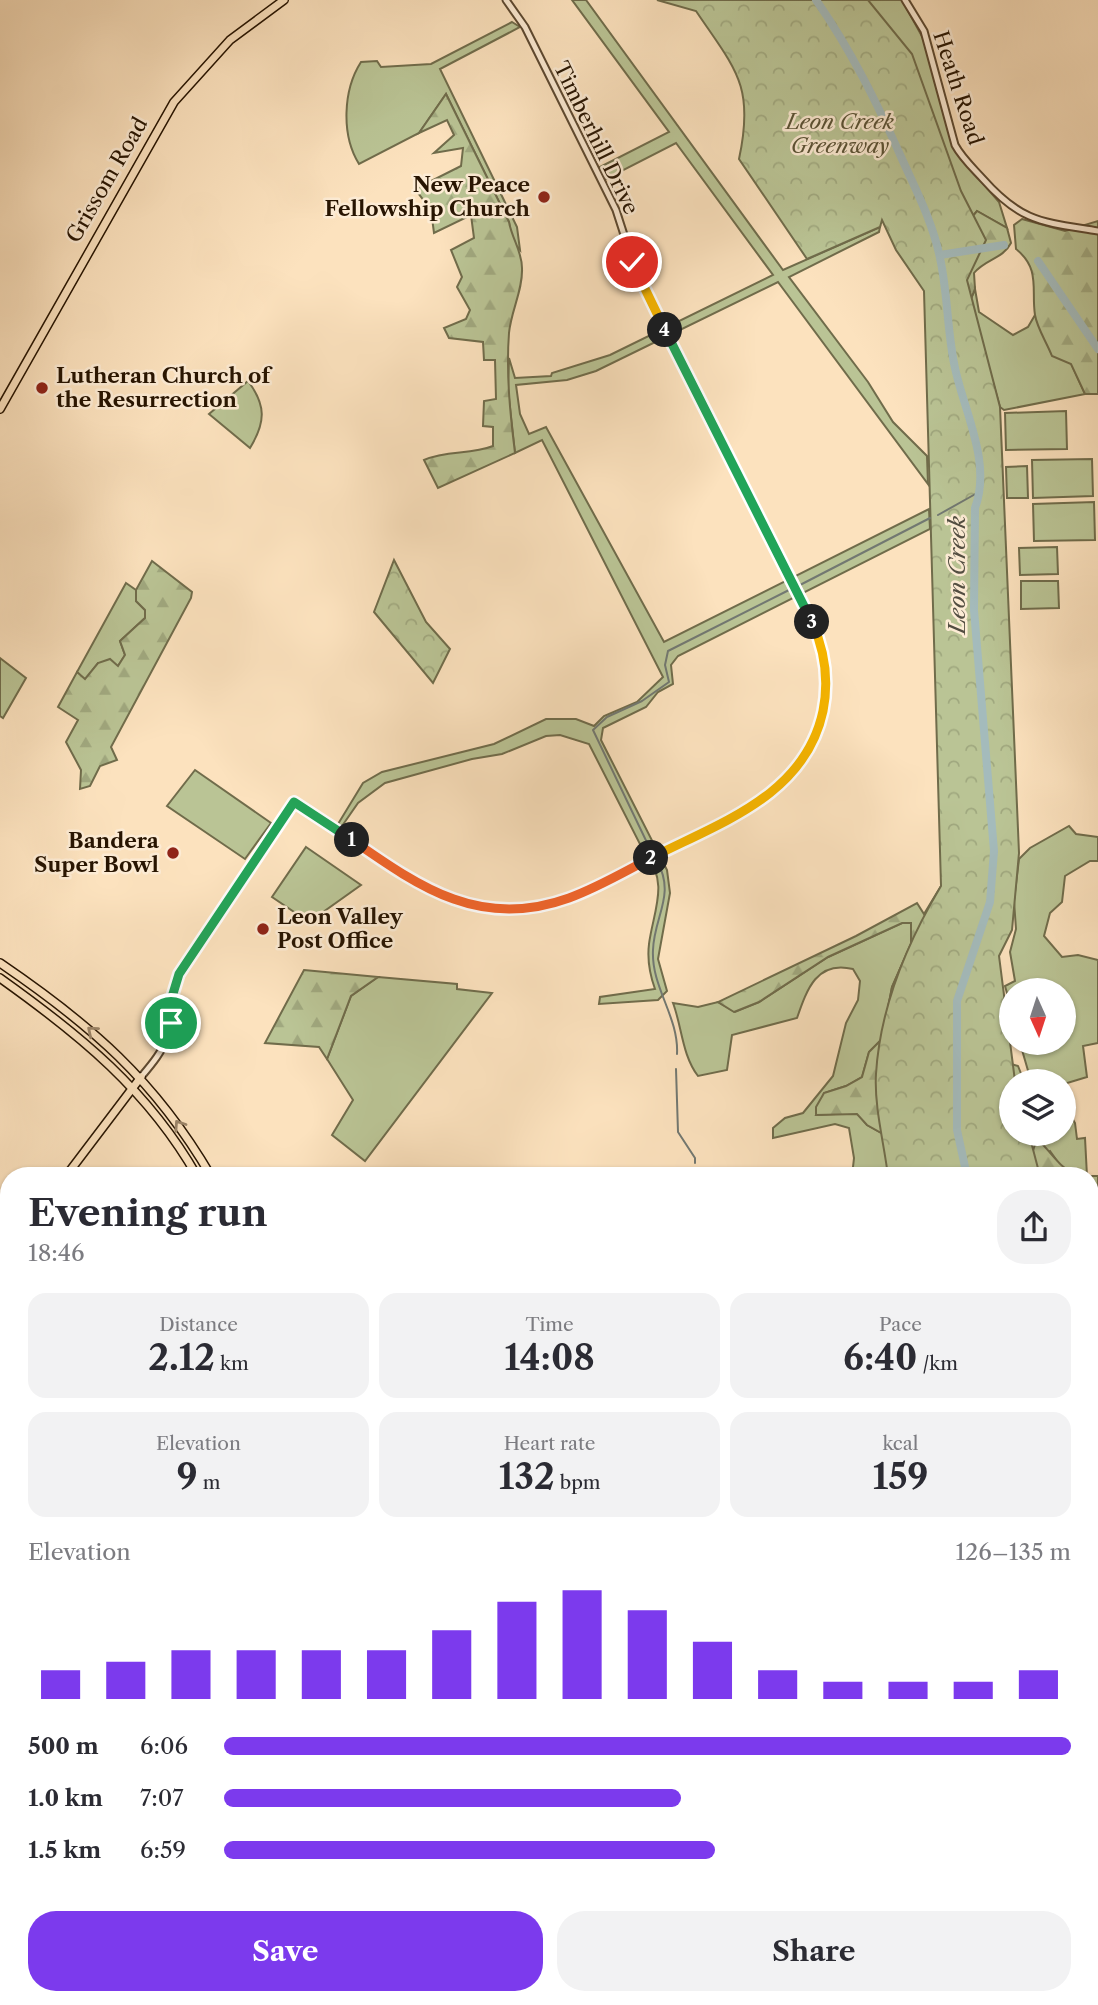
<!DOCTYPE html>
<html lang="en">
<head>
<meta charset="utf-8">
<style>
  body { margin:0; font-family:"Libre Caslon Text",serif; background:#f2f2f3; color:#2b2b33; height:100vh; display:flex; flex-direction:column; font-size:26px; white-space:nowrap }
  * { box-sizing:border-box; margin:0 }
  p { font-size:23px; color:#7c7c81 }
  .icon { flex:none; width:38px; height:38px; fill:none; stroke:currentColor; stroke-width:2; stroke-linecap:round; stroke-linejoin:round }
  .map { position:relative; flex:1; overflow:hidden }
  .sheet { position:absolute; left:0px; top:1167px; width:1099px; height:838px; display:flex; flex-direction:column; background:#fff; border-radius:28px 28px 0 0; box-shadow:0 2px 5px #0004 }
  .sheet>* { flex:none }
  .needle { width:46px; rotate:177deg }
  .fabs { position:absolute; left:999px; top:978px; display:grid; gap:14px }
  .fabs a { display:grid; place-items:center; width:77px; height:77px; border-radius:50%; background:#fff; box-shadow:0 2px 5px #0004; font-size:35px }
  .pin { position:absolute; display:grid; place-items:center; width:60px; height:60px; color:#fff; margin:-30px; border:4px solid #fff; border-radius:50%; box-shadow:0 2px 7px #0007 }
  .km { position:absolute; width:35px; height:35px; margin:-18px; border-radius:50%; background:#222; color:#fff; font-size:19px; line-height:35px; text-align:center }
  .round { display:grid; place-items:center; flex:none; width:74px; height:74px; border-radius:28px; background:#f2f2f3 }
  .summary { display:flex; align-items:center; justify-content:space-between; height:119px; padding:0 28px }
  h1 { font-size:38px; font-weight:700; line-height:52px }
  .stats { display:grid; grid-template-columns:repeat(3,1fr); gap:10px; height:119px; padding:7px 28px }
  .stats div { display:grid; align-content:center; border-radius:18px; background:#f2f2f3; text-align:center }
  .stats b { font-size:35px; font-weight:700 }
  .stats small { font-size:19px; font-weight:400 }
  .stats p { font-size:19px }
  .chart { height:196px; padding:14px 28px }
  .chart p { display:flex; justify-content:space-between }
  .chart svg { width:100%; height:126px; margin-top:7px; stroke:#7c3aed; stroke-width:6 }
  .cta { display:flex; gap:14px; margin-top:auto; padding:14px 28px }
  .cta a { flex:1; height:80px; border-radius:28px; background:#7c3aed; color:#fff; font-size:28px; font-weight:700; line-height:80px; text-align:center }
  .cta a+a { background:#f2f2f3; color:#2b2b33 }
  ul { padding:0 28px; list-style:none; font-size:23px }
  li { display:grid; grid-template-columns:112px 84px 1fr; align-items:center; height:52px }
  li i { height:18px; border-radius:9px; background:#7c3aed }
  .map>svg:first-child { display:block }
</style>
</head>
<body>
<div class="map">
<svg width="1098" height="2005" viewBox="0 0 1098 2005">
  <defs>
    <pattern id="forest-firs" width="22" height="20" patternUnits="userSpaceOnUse" patternTransform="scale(1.75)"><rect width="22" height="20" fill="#bac495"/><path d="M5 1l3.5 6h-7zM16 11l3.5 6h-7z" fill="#a0a87f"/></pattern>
    <pattern id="park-crowns" width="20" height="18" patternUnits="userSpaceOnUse" patternTransform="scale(1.75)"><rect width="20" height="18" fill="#bac495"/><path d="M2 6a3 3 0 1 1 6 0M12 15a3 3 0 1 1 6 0" fill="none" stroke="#a0a87f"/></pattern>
  </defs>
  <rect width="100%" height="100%" fill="#fce2be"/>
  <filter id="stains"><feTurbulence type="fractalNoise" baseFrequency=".00286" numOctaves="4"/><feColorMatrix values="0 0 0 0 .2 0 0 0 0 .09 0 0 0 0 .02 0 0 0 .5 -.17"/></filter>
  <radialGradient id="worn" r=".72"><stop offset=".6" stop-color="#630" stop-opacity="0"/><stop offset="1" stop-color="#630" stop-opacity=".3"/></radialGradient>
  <g fill="#bac495" stroke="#706c4b" stroke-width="2">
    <path d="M 572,0 L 586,0 L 783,270 L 880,227 L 879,232 L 789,277 L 868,382 L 893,422 L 927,456 L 928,484 L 778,282 L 596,371 L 567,380 L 516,385 L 520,414 L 529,434 L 546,427 L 664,642 L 929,509 L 930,529 L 678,656 L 671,665 L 673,684 L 658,692 L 646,707 L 603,728 L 601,740 L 667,870 L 670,893 L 658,959 L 667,991 L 658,1000 L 599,1004 L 600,997 L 655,989 C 650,975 647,960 649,944 C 653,912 670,882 645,854 L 589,744 L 560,735 L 546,736 L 502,754 L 472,759 L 385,783 L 358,803 L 342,826 L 338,824 L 363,783 L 382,772 L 494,744 L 546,719 L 576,719 L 594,726 L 604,716 L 637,702 L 663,677 L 542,440 L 515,453 L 508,389 L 509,358 L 515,378 L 551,376 L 552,373 L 610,355 L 773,275 L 676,143 L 606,179 L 600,167 L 669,132 Z"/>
    <path d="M 865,0 L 902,0 L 924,40 L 956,152 L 999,202 L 1007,228 L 977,211 L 972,217 L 863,5 Z"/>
    <path d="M 512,22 L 520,27 L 440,69 L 517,227 L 520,250 L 512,241 L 509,222 L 446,94 L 419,133 L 359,164 C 341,135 343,90 361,62 L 377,61 L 381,67 L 431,64 Z"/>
    <path d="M 975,289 L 979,312 L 1013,335 L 1028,327 L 1035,315 L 1052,355 L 1071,363 L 1085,394 L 1004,410 L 1000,407 L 970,301 Z"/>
    <path d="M 248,381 C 266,405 266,422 250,448 L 209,414 Z"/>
    <path d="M 1066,411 L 1067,449 L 1006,450 L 1005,413 Z"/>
    <path d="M 1092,459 L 1093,496 L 1033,498 L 1032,460 Z"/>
    <path d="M 1027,466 L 1028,498 L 1007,498 L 1006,467 Z"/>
    <path d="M 1094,502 L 1095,540 L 1034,541 L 1033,504 Z"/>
    <path d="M 1057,547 L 1058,574 L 1020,575 L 1019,548 Z"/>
    <path d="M 1058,581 L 1059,608 L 1021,609 L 1021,581 Z"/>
    <path d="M 126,583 L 136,590 L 136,601 L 145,610 L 145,618 L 120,641 L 125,655 L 118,666 L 98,663 L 85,680 L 77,672 Z"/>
    <path d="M 0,658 L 26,678 L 3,718 L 0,716 Z"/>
    <path d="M 195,770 L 271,823 L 245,859 L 167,806 Z"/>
    <path d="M 1069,826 L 1076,834 L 1098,837 L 1098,861 L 1090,861 L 1065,876 L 1062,902 L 1050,913 L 1044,936 L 1062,957 L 1078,955 L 1098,960 L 1098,1043 L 1083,1046 L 1087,1077 L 1064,1084 L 1027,1081 L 1029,1074 L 1020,1043 L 1064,1043 L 1064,990 L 1012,990 L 1011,1007 L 1005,986 L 1015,981 L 1010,952 L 1016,929 L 1014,901 L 1019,859 L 1030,848 Z"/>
    <path d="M 306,847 L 361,885 L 309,922 L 272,897 Z"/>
    <path d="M 902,923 L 912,923 L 911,944 L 892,987 L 882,1039 L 869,1052 L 862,1077 L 846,1086 L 824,1093 L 816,1115 L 857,1113 L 867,1125 L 892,1139 L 913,1176 L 852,1176 L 854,1158 L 849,1128 L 835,1124 L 773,1138 L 773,1128 L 785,1118 L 803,1113 L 833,1076 L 846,1023 L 858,1000 L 860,981 L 853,969 C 817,960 807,989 797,1018 L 732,1035 L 727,1070 L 698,1076 C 682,1055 682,1027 673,1003 L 698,1007 L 718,1002 L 735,1012 L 759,1002 L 828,957 Z"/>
    <path d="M 378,977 L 457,984 L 457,989 L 492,993 L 365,1161 L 332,1135 L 353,1100 L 327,1059 L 351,996 Z"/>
    <path d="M 991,1058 L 1018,1066 L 1024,1081 L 1012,1082 L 1012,1134 L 1064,1134 L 1064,1104 L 1075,1123 L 1077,1139 L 1085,1138 L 1087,1176 L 1065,1172 L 1050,1151 L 1029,1162 L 981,1176 Z"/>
    <path d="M 0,1307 L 9,1314 L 9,1435 L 0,1434 Z"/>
    <path d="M 1090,1452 L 1098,1470 L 1098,1584 L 1090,1583 Z"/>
    <path d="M 0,1529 L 9,1535 L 8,1601 L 0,1595 Z"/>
  </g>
  <g fill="url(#forest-firs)" stroke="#706c4b" stroke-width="2">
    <path d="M 446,94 L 509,222 C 512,239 522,251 522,268 C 523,290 511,311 509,333 C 506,373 510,413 515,453 L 438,488 L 424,460 C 447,450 470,455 493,446 L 493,427 L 483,426 L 484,401 L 496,399 L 495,360 L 484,360 L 483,342 L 449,338 L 444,328 L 466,319 L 470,310 L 457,287 L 462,277 L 451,250 L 474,238 L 471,215 L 434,233 L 431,210 L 415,189 L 461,166 L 463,148 L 434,153 L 454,135 L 447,120 L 419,133 Z"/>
    <path d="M 977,211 L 1007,228 L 1011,243 C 1003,259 985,259 974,273 L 975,289 L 970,301 L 961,300 L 972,217 Z"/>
    <path d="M 1022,219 L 1065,231 L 1098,221 L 1098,394 L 1085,394 L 1071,364 L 1052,356 C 1047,343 1037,328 1035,315 C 1031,290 1041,269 1016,249 L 1014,225 Z"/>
    <path d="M 152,561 L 192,592 L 191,598 L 111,747 L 117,760 L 100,766 L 90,786 L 80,789 L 81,770 L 66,742 L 78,720 L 58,707 L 77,672 L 85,679 L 98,663 L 110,659 L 118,666 L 125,655 L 120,641 L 145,618 L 145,610 L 136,601 L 136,590 Z"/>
    <path d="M 962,813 L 892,1139 L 867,1125 L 857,1114 L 816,1115 L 816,1107 L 824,1093 L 846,1086 L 862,1077 L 869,1052 L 882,1039 L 892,987 L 911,944 L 911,923 L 902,923 L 828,957 L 759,1002 L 734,1012 L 718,1002 L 856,936 L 917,903 L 924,914 L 941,886 Z"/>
    <path d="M 304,970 L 378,977 L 351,996 L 327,1059 L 319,1047 L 265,1043 Z"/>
    <path d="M 1037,1139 C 1052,1152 1060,1170 1079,1176 L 1032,1176 L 1029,1162 Z"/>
    <path d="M 1090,1176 L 1098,1176 L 1098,1296 L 1090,1294 Z"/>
    <path d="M 0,1434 L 9,1435 L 9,1535 L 0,1529 Z"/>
  </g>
  <g fill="url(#park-crowns)" stroke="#706c4b" stroke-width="2">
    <path d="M 657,0 L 868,0 L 912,54 L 961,191 L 986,240 L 967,280 L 1000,407 L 1019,853 L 1012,930 L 999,956 L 1015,1081 L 1012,1082 L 1012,1134 L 1029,1134 L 1040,1176 L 888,1176 C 884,1143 874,1106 876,1074 C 880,1007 907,943 941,886 L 924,291 L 896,250 L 882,220 L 880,227 L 807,259 L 739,159 C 755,85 735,69 696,11 Z"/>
    <path d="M 394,560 L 426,622 L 450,649 L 433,683 L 374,612 Z"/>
    <path d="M 710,1997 L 828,1997 L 818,2005 L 704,2005 Z"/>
  </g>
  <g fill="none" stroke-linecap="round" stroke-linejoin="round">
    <g stroke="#727871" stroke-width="2">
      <path d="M 938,515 L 979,492"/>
      <path d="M 800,585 L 930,518"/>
      <path d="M 652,853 L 593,730 L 607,717 L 642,701 L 669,682 L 665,665 L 668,651 L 791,589"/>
      <path d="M 657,861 C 676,895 654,916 653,950 C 651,987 679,1017 677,1054"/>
      <path d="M 676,1069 L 678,1132 L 695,1158 L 695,1163"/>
    </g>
    <g stroke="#a4bbbc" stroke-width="8">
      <path d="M 816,0 C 851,50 877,103 902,159 C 916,190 933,223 940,258 C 948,294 947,332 955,368 C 964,411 992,463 975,508 L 974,610 L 994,851 L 990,902 L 957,1001 L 957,1130 L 967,1176"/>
      <path d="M 940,255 L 1004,245"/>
      <path d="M 1038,261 L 1098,349"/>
      <path d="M 1090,1573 L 1098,1574"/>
      <path d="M 737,2005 L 740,1997"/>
    </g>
    <defs>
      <g id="minor">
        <path d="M 905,0 L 924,31 L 955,145 C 962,158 973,168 983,179 C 1022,223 1043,222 1098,231"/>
        <path d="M 141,1077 C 152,1064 163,1051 168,1035 C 174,1015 172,994 179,974 L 294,802 C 358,837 411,899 487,908 C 508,911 530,909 551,904 C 591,895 629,869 666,850 C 699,834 735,819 765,798 C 779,788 792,776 802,761 C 828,723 831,677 818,634 L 636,272 L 616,210 L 525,27 L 506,0"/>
      </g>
      <g id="major">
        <path d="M 0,409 L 174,102 L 230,40 L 284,0"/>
        <path d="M 0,963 C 91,1025 155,1080 211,1176"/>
        <path d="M 0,978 C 80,1035 148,1090 197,1176"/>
        <path d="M 66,1176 L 141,1077"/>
        <path d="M 0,1261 L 9,1250"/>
        <path d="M 1090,1875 L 1098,1870"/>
        <path d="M 701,1997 L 707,2005"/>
        <path d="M 719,1997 L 725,2005"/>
        <path d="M 138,2005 L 144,1997"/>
        <path d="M 987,2005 L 990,1997"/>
      </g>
    </defs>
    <use href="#minor" stroke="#5c4830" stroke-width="9"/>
    <use href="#major" stroke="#271401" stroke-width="10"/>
    <use href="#minor" stroke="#fdecd5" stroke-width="5"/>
    <use href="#major" stroke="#fce2be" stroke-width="7"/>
  </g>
  <defs><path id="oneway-chevron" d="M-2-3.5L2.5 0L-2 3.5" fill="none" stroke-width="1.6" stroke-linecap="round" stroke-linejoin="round" transform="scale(1.75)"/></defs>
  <g stroke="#9c8569">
    <use href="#oneway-chevron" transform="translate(92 1031) rotate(-140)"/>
    <use href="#oneway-chevron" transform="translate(179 1125) rotate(-124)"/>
  </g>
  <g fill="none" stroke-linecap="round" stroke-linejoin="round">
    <defs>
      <path id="split-1" d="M 171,1023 L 172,997 L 179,974 L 294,802 L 352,840"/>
      <path id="split-2" d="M 352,840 C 421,888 481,930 569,898 C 597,888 624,872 651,858"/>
      <path id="split-3" d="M 651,858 C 719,823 805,796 823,711 C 829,681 825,651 812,622"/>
      <path id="split-4" d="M 665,330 L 812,622"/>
      <path id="split-5" d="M 632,262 L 665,330"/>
    </defs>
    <use href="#split-1" stroke="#fff" stroke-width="14"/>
    <use href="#split-2" stroke="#fff" stroke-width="14"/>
    <use href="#split-3" stroke="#fff" stroke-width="14"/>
    <use href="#split-4" stroke="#fff" stroke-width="14"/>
    <use href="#split-5" stroke="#fff" stroke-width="14"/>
    <use href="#split-1" stroke="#22a559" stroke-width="9"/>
    <use href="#split-2" stroke="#f0652b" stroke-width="9"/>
    <use href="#split-3" stroke="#f5b400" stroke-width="9"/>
    <use href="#split-4" stroke="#22a559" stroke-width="9"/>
    <use href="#split-5" stroke="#f5b400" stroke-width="9"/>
  </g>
  <g fill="#8f2418" stroke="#fdecd5" stroke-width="2.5">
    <circle cx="544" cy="197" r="7"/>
    <circle cx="42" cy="388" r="7"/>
    <circle cx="173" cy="853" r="7"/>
    <circle cx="263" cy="929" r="7"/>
  </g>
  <g text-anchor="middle" stroke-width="5" stroke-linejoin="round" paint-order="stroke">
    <g font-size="21" fill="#271401" stroke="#fdecd5">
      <text transform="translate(958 88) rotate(72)" y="7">Heath Road</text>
      <text transform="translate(596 138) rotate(64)" y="7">Timberhill Drive</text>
      <text transform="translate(107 180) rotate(-60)" y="7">Grissom Road</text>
    </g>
    <g font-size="21" font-style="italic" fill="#5a5235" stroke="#fdecd5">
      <text x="840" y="129">Leon Creek<tspan x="840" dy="24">Greenway</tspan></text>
    </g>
    <g font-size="21" font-weight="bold" fill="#271401" stroke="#fdecd5" text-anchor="end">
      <text x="530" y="192">New Peace<tspan x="530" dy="24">Fellowship Church</tspan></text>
      <text x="56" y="383" text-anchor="start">Lutheran Church of<tspan x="56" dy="24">the Resurrection</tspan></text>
      <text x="159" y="848">Bandera<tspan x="159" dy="24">Super Bowl</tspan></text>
      <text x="277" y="924" text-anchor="start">Leon Valley<tspan x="277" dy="24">Post Office</tspan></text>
    </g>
    <g font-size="23" font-style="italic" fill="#534e42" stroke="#fdecd5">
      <text transform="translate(957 575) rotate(-90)" y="8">Leon Creek</text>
    </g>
  </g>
  <rect width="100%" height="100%" filter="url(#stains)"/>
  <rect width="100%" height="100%" fill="url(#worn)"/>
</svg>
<div class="fabs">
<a><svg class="needle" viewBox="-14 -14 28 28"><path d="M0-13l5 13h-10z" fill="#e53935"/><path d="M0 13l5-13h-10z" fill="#7c7c81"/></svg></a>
<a><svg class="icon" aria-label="layers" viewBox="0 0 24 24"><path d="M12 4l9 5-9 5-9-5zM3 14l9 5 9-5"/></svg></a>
</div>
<div class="pin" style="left:171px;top:1023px;background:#1e9e55"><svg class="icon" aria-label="arrive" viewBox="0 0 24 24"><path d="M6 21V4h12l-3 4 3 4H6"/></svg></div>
<div class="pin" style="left:632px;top:262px;background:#d93025"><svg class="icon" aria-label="check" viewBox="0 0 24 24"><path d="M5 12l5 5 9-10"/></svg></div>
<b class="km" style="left:352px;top:840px">1</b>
<b class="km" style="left:651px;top:858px">2</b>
<b class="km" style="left:812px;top:622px">3</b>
<b class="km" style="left:665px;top:330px">4</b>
<section class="sheet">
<div class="summary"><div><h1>Evening run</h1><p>18:46</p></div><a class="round"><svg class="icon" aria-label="share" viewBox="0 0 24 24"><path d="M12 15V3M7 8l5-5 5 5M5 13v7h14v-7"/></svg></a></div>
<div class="stats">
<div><p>Distance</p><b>2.12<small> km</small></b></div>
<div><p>Time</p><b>14:08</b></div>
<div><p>Pace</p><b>6:40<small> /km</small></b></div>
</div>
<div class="stats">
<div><p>Elevation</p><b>9<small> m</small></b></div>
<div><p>Heart rate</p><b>132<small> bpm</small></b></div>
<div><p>kcal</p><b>159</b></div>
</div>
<div class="chart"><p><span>Elevation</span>126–135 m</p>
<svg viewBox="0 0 160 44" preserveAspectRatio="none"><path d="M5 44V34M15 44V31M25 44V27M35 44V27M45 44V27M55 44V27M65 44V20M75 44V10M85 44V6M95 44V13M105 44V24M115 44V34M125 44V38M135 44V38M145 44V38M155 44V34"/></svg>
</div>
<ul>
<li><b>500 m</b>6:06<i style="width:100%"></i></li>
<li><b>1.0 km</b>7:07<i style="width:54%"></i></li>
<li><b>1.5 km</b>6:59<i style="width:58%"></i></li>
</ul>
<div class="cta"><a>Save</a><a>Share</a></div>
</section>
</div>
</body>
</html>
